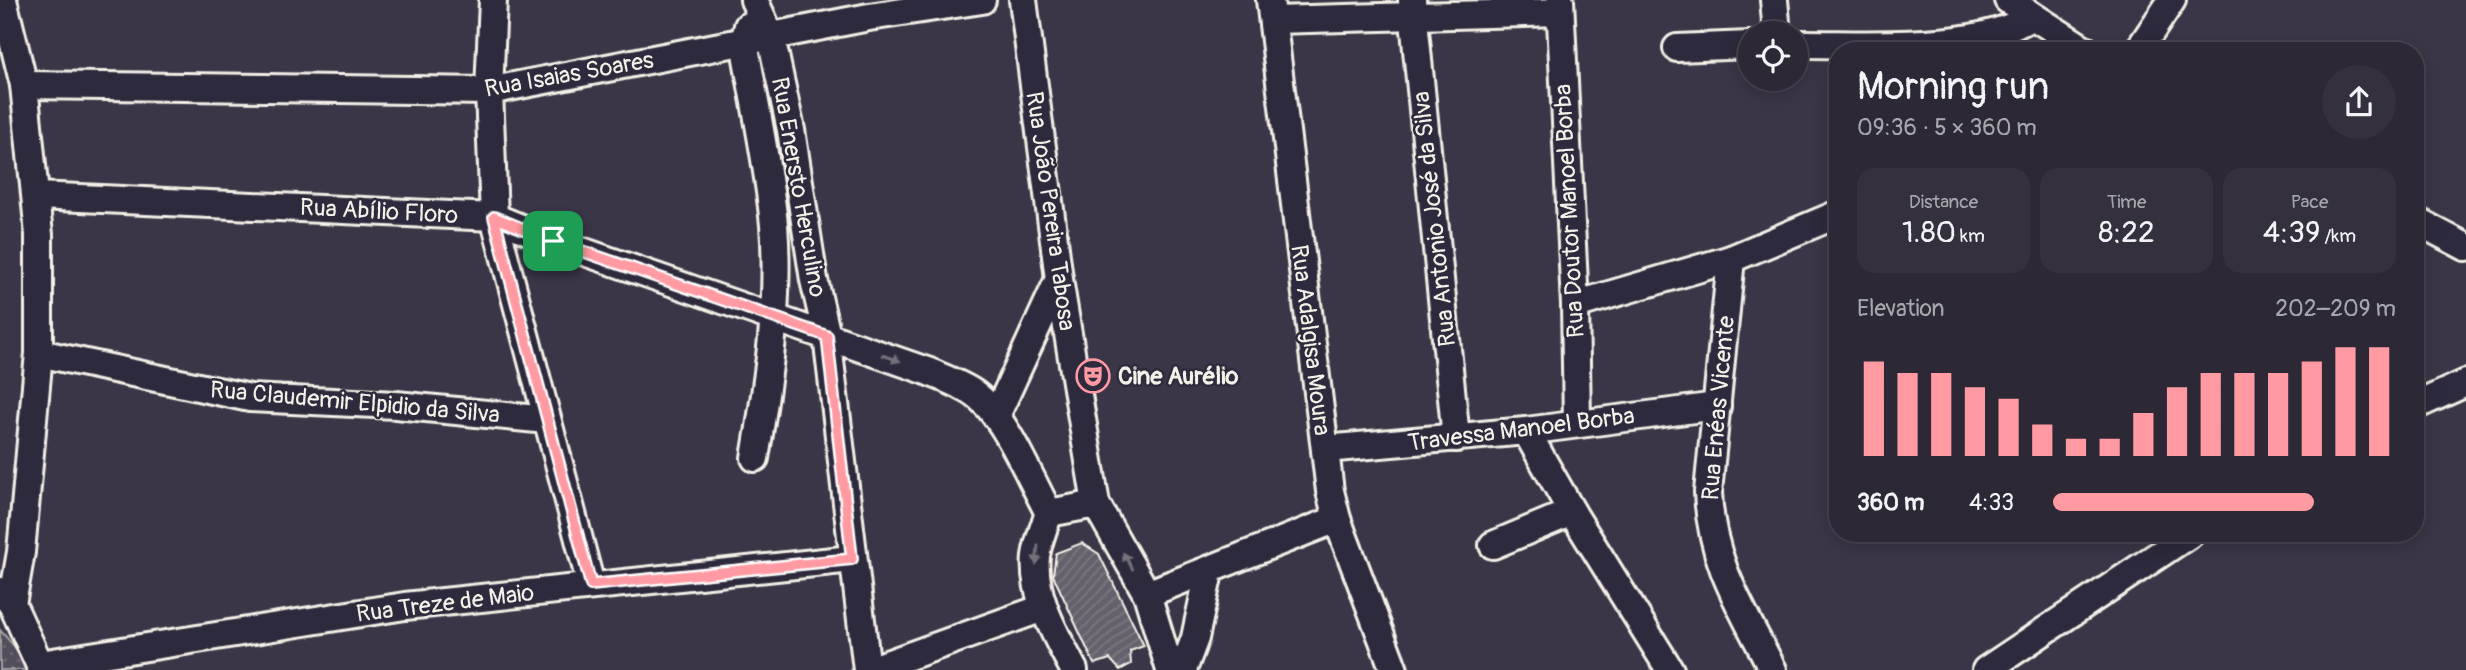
<!DOCTYPE html>
<html lang="en">
<head>
<meta charset="utf-8">
<style>
  body { margin:0; font-family:Pangolin,sans-serif; background:#34303d; color:#f1f3f6; height:100vh; display:flex; flex-direction:column; font-size:26px; white-space:nowrap }
  * { box-sizing:border-box; margin:0 }
  p { font-size:23px; color:#a6a6ad }
  .icon { flex:none; width:38px; height:38px; fill:none; stroke:currentColor; stroke-width:2; stroke-linecap:round; stroke-linejoin:round }
  .map { position:relative; flex:1; overflow:hidden }
  .drawer { position:absolute; left:1829px; top:42px; width:595px; height:500px; display:flex; flex-direction:column; background:#2c2835; border-radius:28px; box-shadow:0 4px 18px #0003,0 0 0 2px #484450 }
  .drawer>* { flex:none }
  .controls { position:absolute; left:1738px; top:21px; display:grid; gap:14px }
  .controls a { display:grid; place-items:center; width:70px; height:70px; border-radius:50%; background:#2c2835; box-shadow:0 4px 18px #0003,0 0 0 2px #484450; font-size:35px }
  .pin { position:absolute; display:grid; place-items:center; width:60px; height:60px; color:#fff; margin:-30px; border-radius:14px; box-shadow:0 4px 10px #0006 }
  .round { display:grid; place-items:center; flex:none; width:74px; height:74px; border-radius:37px; background:#34303d }
  .headline { display:flex; align-items:center; justify-content:space-between; height:119px; padding:0 28px }
  h1 { font-size:38px; font-weight:600; line-height:52px }
  .metrics { display:grid; grid-template-columns:repeat(3,1fr); gap:10px; height:119px; padding:7px 28px }
  .metrics div { display:grid; align-content:center; border-radius:18px; background:#34303d; text-align:center }
  .metrics b { font-size:30px; font-weight:600 }
  .metrics small { font-size:19px; font-weight:400 }
  .metrics p { font-size:19px }
  .chart { height:196px; padding:14px 28px }
  .chart p { display:flex; justify-content:space-between }
  .chart svg { width:100%; height:126px; margin-top:7px; stroke:#ff9aa2; stroke-width:6 }
  ul { padding:0 28px; list-style:none; font-size:23px }
  li { display:grid; grid-template-columns:112px 84px 1fr; align-items:center; height:52px }
  li i { height:18px; border-radius:9px; background:#ff9aa2 }
  .map>svg:first-child { display:block }
</style>
</head>
<body>
<div class="map">
<svg width="2466" height="670" viewBox="0 0 2466 670">
  <defs>
    <pattern id="grass-dots" width="8" height="8" patternUnits="userSpaceOnUse" patternTransform="scale(1.75)"><rect width="8" height="8" fill="#534e5c"/><path d="M2 2h.1M6 6h.1" fill="none" stroke="#6c6873" stroke-width="1.8" stroke-linecap="round"/></pattern>
    <pattern id="building-hatch" width="6" height="6" patternUnits="userSpaceOnUse" patternTransform="scale(1.75)"><rect width="6" height="6" fill="#65616c"/><path d="M-1 1l2-2M0 6l6-6M5 7l2-2" fill="none" stroke="#7c7881"/></pattern>
  </defs>
  <rect width="100%" height="100%" fill="#3b3647"/>
  <filter id="ink" filterUnits="userSpaceOnUse"><feTurbulence type="fractalNoise" baseFrequency=".0143" numOctaves="2"/><feDisplacementMap in="SourceGraphic" scale="14" xChannelSelector="R" yChannelSelector="G"/><feConvolveMatrix kernelMatrix="1 2 1 2 8 2 1 2 1" color-interpolation-filters="sRGB"/></filter>
  <g filter="url(#ink)">
    <path fill="url(#grass-dots)" stroke="#a4a0a2" stroke-width="2" d="M 0,630 L 27,661 L 28,670 L 0,670 Z"/>
    <path fill="url(#building-hatch)" stroke="#f4f1e8" stroke-width="2" d="M 1082,543 L 1099,554 L 1144,646 L 1130,651 L 1131,664 L 1120,670 L 1110,659 L 1094,664 L 1053,575 L 1056,553 Z"/>
    <g fill="none" stroke-linecap="round" stroke-linejoin="round">
      <defs>
        <g id="minor">
          <path d="M 3,0 L 24,85 L 39,235 L 39,353 L 21,552 L 12,604"/>
          <path d="M 493,0 L 489,91 L 494,217 L 591,585"/>
          <path d="M 754,0 L 771,37 L 791,130 L 814,280 L 827,336 L 867,670"/>
          <path d="M 1023,0 L 1059,279 L 1096,504"/>
          <path d="M 1270,0 L 1330,491 L 1337,519 L 1394,670"/>
          <path d="M 1412,0 L 1456,438"/>
          <path d="M 1560,0 L 1575,305 L 1577,422"/>
          <path d="M 1774,0 L 1777,33"/>
          <path d="M 2008,0 L 2087,51"/>
          <path d="M 1273,20 L 1560,12"/>
          <path d="M 748,26 L 744,41 C 754,102 768,162 774,225 C 780,303 768,381 755,458"/>
          <path d="M 1796,44 C 1862,43 1977,53 2032,16"/>
          <path d="M 1677,48 L 1750,45"/>
          <path d="M 2138,51 L 2172,0"/>
          <path d="M 24,85 L 489,91 L 869,17 L 982,0"/>
          <path d="M 37,196 L 494,217 L 553,241 L 927,371 C 943,378 961,384 975,394 C 1006,417 1030,479 1049,513 C 1044,527 1038,541 1036,556 C 1032,596 1056,635 1074,670"/>
          <path d="M 2415,220 L 2466,247"/>
          <path d="M 1731,259 L 1708,492 C 1711,564 1742,608 1773,670"/>
          <path d="M 1575,305 L 1731,259 L 1838,214"/>
          <path d="M 39,353 L 250,398 L 396,405 L 547,420"/>
          <path d="M 2415,406 L 2466,383"/>
          <path d="M 996,416 L 1059,279"/>
          <path d="M 1526,431 L 1572,512 L 1670,670"/>
          <path d="M 1325,449 L 1526,431 L 1717,406"/>
          <path d="M 1049,513 L 1096,504 L 1147,594 L 1170,670"/>
          <path d="M 1493,545 L 1572,512"/>
          <path d="M 1,591 L 12,604 L 42,670"/>
          <path d="M 1147,594 L 1337,519"/>
          <path d="M 40,664 L 405,606 L 852,559"/>
          <path d="M 870,670 L 1043,608"/>
          <path d="M 1183,670 L 1195,638 L 1209,572"/>
          <path d="M 1986,670 L 2190,534"/>
        </g>
      </defs>
      <use href="#minor" stroke="#f4f1e8" stroke-width="32"/>
      <use href="#minor" stroke="#2f2a3d" stroke-width="26"/>
    </g>
    <defs><path id="oneway-solid" d="M-6-.8H1V-3.2L6.5 0L1 3.2V.8H-6Z" transform="scale(1.75)"/></defs>
    <g fill="#747079">
      <use href="#oneway-solid" transform="translate(891 358) rotate(19)"/>
      <use href="#oneway-solid" transform="translate(1037 555) rotate(96)"/>
      <use href="#oneway-solid" transform="translate(1128 561) rotate(-120)"/>
    </g>
  </g>
  <g fill="none" stroke-linecap="round" stroke-linejoin="round" filter="url(#ink)">
    <defs>
      <path id="route" d="M 494,217 L 553,241 L 827,336 L 852,559 L 591,585 Z"/>
    </defs>
    <use href="#route" stroke="#fff" stroke-width="14"/>
    <use href="#route" stroke="#ff9aa2" stroke-width="9"/>
  </g>
  <defs>
    <symbol id="theatre-ring" viewBox="-11 -11 22 22"><circle r="9.5" fill="#2f2a3d" stroke="#ff9aa2" stroke-width="1.5"/><path d="M-5-5.5Q0-4 5-5.5V0Q5 5 0 6Q-5 5-5 0ZM-3.3-2.5H-1v1.5H-3.3ZM1-2.5H3.3v1.5H1ZM-2.8 1Q0 5.5 2.8 1Z" fill="#ff9aa2"/></symbol>
  </defs>
  <g fill-rule="evenodd">
    <use href="#theatre-ring" x="1074" y="357" width="38" height="38"/>
  </g>
  <g text-anchor="middle" stroke-width="5" stroke-linejoin="round" paint-order="stroke">
    <g font-size="24" fill="#f4f1e8" stroke="#2f2a3d">
      <text transform="translate(569 74) rotate(-10)" y="8">Rua Isaias Soares</text>
      <text transform="translate(799 187) rotate(80)" y="8">Rua Enersto Herculino</text>
      <text transform="translate(379 211) rotate(3)" y="8">Rua Abílio Floro</text>
      <text transform="translate(1051 211) rotate(82)" y="8">Rua João Pereira Tabosa</text>
      <text transform="translate(1569 211) rotate(-93)" y="8">Rua Doutor Manoel Borba</text>
      <text transform="translate(1434 219) rotate(-96)" y="8">Rua Antonio José da Silva</text>
      <text transform="translate(1311 340) rotate(83)" y="8">Rua Adalgisa Moura</text>
      <text transform="translate(355 402) rotate(5)" y="8">Rua Claudemir Elpidio da Silva</text>
      <text transform="translate(1718 408) rotate(-85)" y="8">Rua Enéas Vicente</text>
      <text transform="translate(1521 429) rotate(-7)" y="8">Travessa Manoel Borba</text>
      <text transform="translate(445 603) rotate(-7)" y="8">Rua Treze de Maio</text>
    </g>
    <g font-size="24" font-weight="bold" fill="#f4f1e8" stroke="#2f2a3d" text-anchor="start">
      <text x="1118" y="384">Cine Aurélio</text>
    </g>
  </g>
</svg>
<div class="controls">
<a><svg class="icon" aria-label="locate" viewBox="0 0 24 24"><circle cx="12" cy="12" r="6"/><path d="M12 2v4M12 18v4M2 12h4M18 12h4"/></svg></a>
</div>
<div class="pin" style="left:553px;top:241px;background:#1e9e55"><svg class="icon" aria-label="arrive" viewBox="0 0 24 24"><path d="M6 21V4h12l-3 4 3 4H6"/></svg></div>
<section class="drawer">
<div class="headline"><div><h1>Morning run</h1><p>09:36 · 5 × 360 m</p></div><a class="round"><svg class="icon" aria-label="share" viewBox="0 0 24 24"><path d="M12 15V3M7 8l5-5 5 5M5 13v7h14v-7"/></svg></a></div>
<div class="metrics">
<div><p>Distance</p><b>1.80<small> km</small></b></div>
<div><p>Time</p><b>8:22</b></div>
<div><p>Pace</p><b>4:39<small> /km</small></b></div>
</div>
<div class="chart"><p><span>Elevation</span>202–209 m</p>
<svg viewBox="0 0 160 44" preserveAspectRatio="none"><path d="M5 44V11M15 44V15M25 44V15M35 44V20M45 44V24M55 44V33M65 44V38M75 44V38M85 44V29M95 44V20M105 44V15M115 44V15M125 44V15M135 44V11M145 44V6M155 44V6"/></svg>
</div>
<ul>
<li><b>360 m</b>4:33<i style="width:76%"></i></li>
</ul>
</section>
</div>
</body>
</html>
